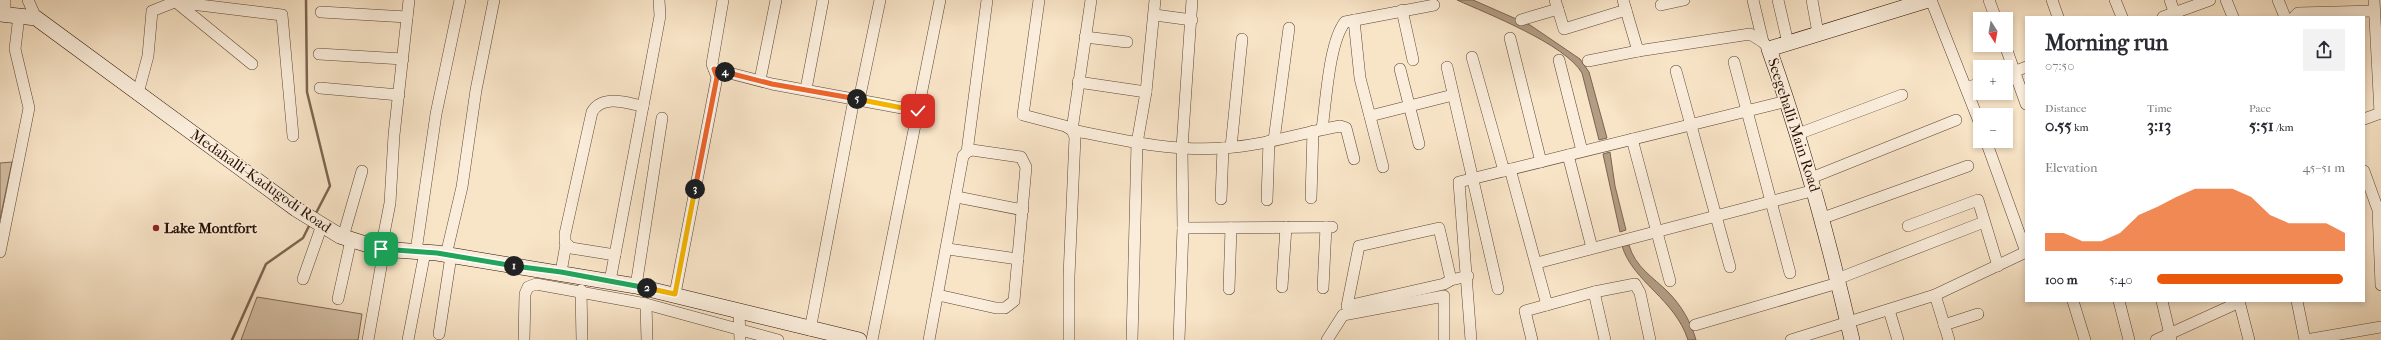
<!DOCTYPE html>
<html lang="en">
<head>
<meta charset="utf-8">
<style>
  body { margin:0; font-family:"IM FELL French Canon",serif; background:#f2f2f3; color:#2b2b33; height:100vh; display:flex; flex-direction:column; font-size:15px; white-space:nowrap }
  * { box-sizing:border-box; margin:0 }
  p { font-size:13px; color:#7c7c81 }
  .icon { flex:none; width:22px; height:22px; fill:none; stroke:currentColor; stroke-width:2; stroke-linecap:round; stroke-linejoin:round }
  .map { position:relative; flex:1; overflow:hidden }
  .drawer { position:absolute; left:2025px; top:16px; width:340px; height:286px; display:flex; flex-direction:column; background:#fff; border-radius:0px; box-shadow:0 2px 6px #0003 }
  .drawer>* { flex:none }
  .needle { width:26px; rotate:169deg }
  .tools { position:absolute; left:1973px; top:12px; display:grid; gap:8px }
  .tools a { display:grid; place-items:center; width:40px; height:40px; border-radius:0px; background:#fff; box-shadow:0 2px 6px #0003; font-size:20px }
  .pin { position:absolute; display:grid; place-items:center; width:34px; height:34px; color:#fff; margin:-17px; border-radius:8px; box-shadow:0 2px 6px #0006 }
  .km { position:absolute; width:20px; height:20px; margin:-10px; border-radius:50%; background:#222; color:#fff; font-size:11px; line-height:20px; text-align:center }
  .round { display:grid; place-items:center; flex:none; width:42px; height:42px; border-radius:0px; background:#f2f2f3 }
  .summary { display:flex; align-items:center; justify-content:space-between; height:68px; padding:0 20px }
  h1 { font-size:22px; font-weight:700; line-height:30px }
  .figures { display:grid; grid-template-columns:repeat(3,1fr); gap:6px; height:68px; padding:4px 20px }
  .figures div { display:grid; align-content:center }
  .figures b { font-size:17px; font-weight:700 }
  .figures small { font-size:11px; font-weight:400 }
  .figures p { font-size:11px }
  .chart { height:112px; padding:8px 20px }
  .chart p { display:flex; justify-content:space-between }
  .chart svg { width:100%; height:72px; margin-top:4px; fill:#ea580c; opacity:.7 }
  ul { padding:0 20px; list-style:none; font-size:13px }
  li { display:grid; grid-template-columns:64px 48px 1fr; align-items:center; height:30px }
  li i { height:10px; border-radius:5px; background:#ea580c }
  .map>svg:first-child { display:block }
</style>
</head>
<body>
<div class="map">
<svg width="2381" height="340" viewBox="0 0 2381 340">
  <rect width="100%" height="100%" fill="#f8e4c7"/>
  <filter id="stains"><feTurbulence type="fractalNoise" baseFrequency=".005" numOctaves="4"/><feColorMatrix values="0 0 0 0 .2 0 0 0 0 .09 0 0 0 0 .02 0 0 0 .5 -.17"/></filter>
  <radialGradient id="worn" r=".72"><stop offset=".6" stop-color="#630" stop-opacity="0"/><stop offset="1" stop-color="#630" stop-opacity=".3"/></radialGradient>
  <g fill="#d5c0a6" stroke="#806854">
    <path d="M 12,162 L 0,219 L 0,163 Z"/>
    <path d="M 257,297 L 362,314 L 358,340 L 241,340 Z"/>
  </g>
  <g fill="#b29c84" stroke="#7c6450">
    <path d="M 1457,0 L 1473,0 L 1530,25 L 1580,59 L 1589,72 L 1607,138 L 1599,140 L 1582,73 C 1565,44 1488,14 1457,0 Z"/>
    <path d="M 1610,152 L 1615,186 L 1626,230 L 1620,232 L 1603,154 Z"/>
    <path d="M 1629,245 C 1635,267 1653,277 1668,292 C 1681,305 1691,322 1696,340 L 1688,340 C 1675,299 1633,282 1622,246 Z"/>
  </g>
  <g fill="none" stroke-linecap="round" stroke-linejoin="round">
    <g stroke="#7c6450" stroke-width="2.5">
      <path d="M 306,0 L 307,92 L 330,186 L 315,215"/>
      <path d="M 232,340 L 266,264 L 303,238 L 310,224"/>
    </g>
    <defs>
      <g id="street">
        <path d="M 5,0 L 5,14"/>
        <path d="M 28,0 L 36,18"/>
        <path d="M 1039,0 L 1023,115 L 1065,126 L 1072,130 C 1122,140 1173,152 1223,148 C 1262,146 1301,133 1340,126 L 1346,128 L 1354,159"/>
        <path d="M 1555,0 L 1564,29 L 1626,10"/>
        <path d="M 1623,0 L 1638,51 L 1750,34 L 1763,42 L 1769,49"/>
        <path d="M 1753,0 L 1763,42"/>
        <path d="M 1778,0 L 1788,43"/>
        <path d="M 1812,0 L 1818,33"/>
        <path d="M 1931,0 L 1980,124"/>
        <path d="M 1989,0 L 1996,19"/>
        <path d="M 2052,0 L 2058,17"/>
        <path d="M 2115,0 L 2122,17"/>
        <path d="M 2170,0 L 2176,17"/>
        <path d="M 2226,0 L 2233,17"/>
        <path d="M 2278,0 L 2285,17"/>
        <path d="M 2374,0 L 2380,113"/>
        <path d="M 176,2 L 252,64"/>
        <path d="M 1661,5 L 1684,0"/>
        <path d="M 1402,10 L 1413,60"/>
        <path d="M 321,12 L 407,17"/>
        <path d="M 1155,15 L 1192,20"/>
        <path d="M 2163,17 L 2210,0"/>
        <path d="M 2294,17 L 2298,13 L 2374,11"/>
        <path d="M 1354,20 L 1360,78 L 1383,167"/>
        <path d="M 1521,20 L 1558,9"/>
        <path d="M 1085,37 L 1127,42"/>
        <path d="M 1510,38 L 1541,162"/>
        <path d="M 2005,45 L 2026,104"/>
        <path d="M 319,54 L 403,59"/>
        <path d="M 1472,57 L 1504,171"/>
        <path d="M 1559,60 L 1582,151"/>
        <path d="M 1588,61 L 1638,51"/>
        <path d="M 1734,62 L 1790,273"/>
        <path d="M 1447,67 L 1498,289"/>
        <path d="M 714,69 L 772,84 L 918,111"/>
        <path d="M 1400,69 L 1419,144"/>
        <path d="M 1676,71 L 1730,267"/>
        <path d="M 2006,75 L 2026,67"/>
        <path d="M 760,80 L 776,0"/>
        <path d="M 1078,82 L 1146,92"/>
        <path d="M 320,88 L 399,95"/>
        <path d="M 1967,88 L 1980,83"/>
        <path d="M 806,89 L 823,0"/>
        <path d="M 138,93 L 148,56 L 152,11 L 175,2 L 282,15 L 293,136"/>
        <path d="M 859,100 L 880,0"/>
        <path d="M 1370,116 L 1453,95"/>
        <path d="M 2364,119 L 2381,113"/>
        <path d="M 1322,129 C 1326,102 1329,42 1345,22 L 1434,5"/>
        <path d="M 1798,134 L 1902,95"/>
        <path d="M 1632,139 L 1670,281"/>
        <path d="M 1274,140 L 1289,28"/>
        <path d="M 1986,141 L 2026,252"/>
        <path d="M 1231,147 L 1242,39"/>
        <path d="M 967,152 L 987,0"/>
        <path d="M 1568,155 L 1592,248"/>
        <path d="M 1510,169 L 1547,305"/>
        <path d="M 2364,171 L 2378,210 L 2381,285"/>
        <path d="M 1811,178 L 1956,120"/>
        <path d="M 957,197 L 1023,210"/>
        <path d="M 1311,198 L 1313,131"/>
        <path d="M 1221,199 L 1223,148"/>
        <path d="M 1267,200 L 1269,141"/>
        <path d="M 1823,218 L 1968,166"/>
        <path d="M 1908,226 L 1978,200 L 1998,266"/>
        <path d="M 1183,228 L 1332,227"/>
        <path d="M 343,237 L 362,171"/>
        <path d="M 381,249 L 390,203 L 394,135 L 409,0"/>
        <path d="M 948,249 L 1018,259"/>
        <path d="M 416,251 L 436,114 L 460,0"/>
        <path d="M 0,252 L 29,108 L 15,49 L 19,16"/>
        <path d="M 446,255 L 462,187 L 476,90 L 494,0"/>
        <path d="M 615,255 L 571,248 L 565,242 L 565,234 L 592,112 C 602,94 626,103 643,106"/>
        <path d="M 1537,263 L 1815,190"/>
        <path d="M 561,272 L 566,244"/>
        <path d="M 303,279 L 322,225"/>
        <path d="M 1837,279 L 1984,222"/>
        <path d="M 1451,280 L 1444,284 L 1347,306 L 1359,246 L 1439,228 L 1451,280 L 1468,276"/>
        <path d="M 610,281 L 660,16 L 659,0"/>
        <path d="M 636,286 L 662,118"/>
        <path d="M 1282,287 L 1286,227"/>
        <path d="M 1323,288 L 1326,227"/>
        <path d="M 1229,289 L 1231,228"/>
        <path d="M 581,290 L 582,340"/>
        <path d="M 1594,292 L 1605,340"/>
        <path d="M 675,294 L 717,77 L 712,64 L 723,0"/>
        <path d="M 1935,295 L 1949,340"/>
        <path d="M 338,299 L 351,240"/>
        <path d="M 2073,301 L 2085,340"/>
        <path d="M 2119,301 L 2129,340"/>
        <path d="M 2162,301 L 2171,339"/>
        <path d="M 2239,301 L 2249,340"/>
        <path d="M 2297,301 L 2305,340"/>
        <path d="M 646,304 L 647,340"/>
        <path d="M 1889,310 L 1898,340"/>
        <path d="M 739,311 L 740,340"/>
        <path d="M 1695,325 L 1838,283"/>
        <path d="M 1944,325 L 1978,314"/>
        <path d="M 810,330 L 854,99"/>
        <path d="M 439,334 L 451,256"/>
        <path d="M 368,340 L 384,250"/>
        <path d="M 408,340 L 425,252"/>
        <path d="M 524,340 L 525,294 L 528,287 L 536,284 L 646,304 L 778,340"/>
        <path d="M 872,340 L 940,0"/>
        <path d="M 929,340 L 963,156 L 967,152 L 972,150 L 1021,157 L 1026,167 L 1014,301 L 1005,308 L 996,308 L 938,295"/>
        <path d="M 1069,340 L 1069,276 L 1075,137 L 1072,130 L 1091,0"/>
        <path d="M 1132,340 L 1137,143 L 1146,92 L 1155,0"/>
        <path d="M 1179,340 L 1183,228 L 1182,148 L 1192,0"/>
        <path d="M 1327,340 L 1343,315 L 1444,296 L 1444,340"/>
        <path d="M 1471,340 L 1459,182 L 1787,101"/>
        <path d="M 1532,340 L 1525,311 L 1594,292 L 1635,284 L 1640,293 L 1650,340"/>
        <path d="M 1791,340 L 1935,295 L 2026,252"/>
        <path d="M 2156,340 L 2233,305 L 2236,301"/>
        <path d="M 2306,340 L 2381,327"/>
      </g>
      <g id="secondary">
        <path d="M 0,14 L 36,18 L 296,209 L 340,236 L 381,249 L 437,253 L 636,286 L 859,340"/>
        <path d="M 1852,340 C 1829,242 1803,144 1769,49 L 1928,0"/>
      </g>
    </defs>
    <use href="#street" stroke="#5e4533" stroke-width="12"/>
    <use href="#secondary" stroke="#2b1002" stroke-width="16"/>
    <use href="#street" stroke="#faeddb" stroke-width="11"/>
    <use href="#secondary" stroke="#faeddb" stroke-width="15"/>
  </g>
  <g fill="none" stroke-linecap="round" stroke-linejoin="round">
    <defs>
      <path id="split-1" d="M 381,249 L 437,253 L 514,266"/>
      <path id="split-2" d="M 514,266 L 561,272 L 647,288"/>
      <path id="split-3" d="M 647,288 L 675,294 L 695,189"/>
      <path id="split-4" d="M 695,189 L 717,77 L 714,69 L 725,72"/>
      <path id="split-5" d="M 725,72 L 772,84 L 857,99"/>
      <path id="split-6" d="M 857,99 L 918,111"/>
    </defs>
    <use href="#split-1" stroke="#fff" stroke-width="8"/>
    <use href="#split-2" stroke="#fff" stroke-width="8"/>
    <use href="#split-3" stroke="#fff" stroke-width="8"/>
    <use href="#split-4" stroke="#fff" stroke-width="8"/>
    <use href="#split-5" stroke="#fff" stroke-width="8"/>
    <use href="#split-6" stroke="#fff" stroke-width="8"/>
    <use href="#split-1" stroke="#22a559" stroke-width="5"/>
    <use href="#split-2" stroke="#22a559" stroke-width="5"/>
    <use href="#split-3" stroke="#f5b400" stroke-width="5"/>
    <use href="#split-4" stroke="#f0652b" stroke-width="5"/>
    <use href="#split-5" stroke="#f0652b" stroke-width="5"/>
    <use href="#split-6" stroke="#f5b400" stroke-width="5"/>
  </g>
  <circle fill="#8f2418" stroke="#faeddb" stroke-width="1.5" cx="156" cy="228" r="4"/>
  <g text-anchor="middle" stroke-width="3" stroke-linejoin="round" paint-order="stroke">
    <g font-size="15" fill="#2b1002" stroke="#faeddb">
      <text transform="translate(1794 125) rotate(72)" y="5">Seegehalli Main Road</text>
      <text transform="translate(261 181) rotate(35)" y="5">Medahalli-Kadugodi Road</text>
    </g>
    <g font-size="15" font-weight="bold" fill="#2b1002" stroke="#faeddb" text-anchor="start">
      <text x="164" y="233">Lake Montfort</text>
    </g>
  </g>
  <rect width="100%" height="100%" filter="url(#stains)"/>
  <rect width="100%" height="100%" fill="url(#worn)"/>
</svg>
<div class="tools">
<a><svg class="needle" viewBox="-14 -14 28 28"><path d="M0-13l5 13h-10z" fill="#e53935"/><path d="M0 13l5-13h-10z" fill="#7c7c81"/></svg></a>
<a>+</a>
<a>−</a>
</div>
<div class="pin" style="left:381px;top:249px;background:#1e9e55"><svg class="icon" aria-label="arrive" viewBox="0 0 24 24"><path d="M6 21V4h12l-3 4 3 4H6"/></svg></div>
<div class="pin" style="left:918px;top:111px;background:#d93025"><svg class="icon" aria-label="check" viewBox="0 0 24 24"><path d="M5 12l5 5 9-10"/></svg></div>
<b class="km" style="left:514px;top:266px">1</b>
<b class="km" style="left:647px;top:288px">2</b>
<b class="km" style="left:695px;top:189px">3</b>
<b class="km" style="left:725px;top:72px">4</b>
<b class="km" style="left:857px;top:99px">5</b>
<section class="drawer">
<div class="summary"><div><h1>Morning run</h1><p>07:50</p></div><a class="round"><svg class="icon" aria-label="share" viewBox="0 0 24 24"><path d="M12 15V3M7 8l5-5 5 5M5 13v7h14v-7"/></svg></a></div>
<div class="figures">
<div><p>Distance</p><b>0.55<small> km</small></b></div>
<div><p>Time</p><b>3:13</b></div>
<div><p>Pace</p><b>5:51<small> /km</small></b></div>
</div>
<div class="chart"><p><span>Elevation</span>45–51 m</p>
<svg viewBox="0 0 160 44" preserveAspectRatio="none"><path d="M0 44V33L10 33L20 38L30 38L40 33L50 22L60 17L70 11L80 6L90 6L100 6L110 11L120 22L130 27L140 27L150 27L160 33V44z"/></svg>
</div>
<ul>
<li><b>100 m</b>5:40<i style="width:99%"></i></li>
</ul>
</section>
</div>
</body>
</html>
